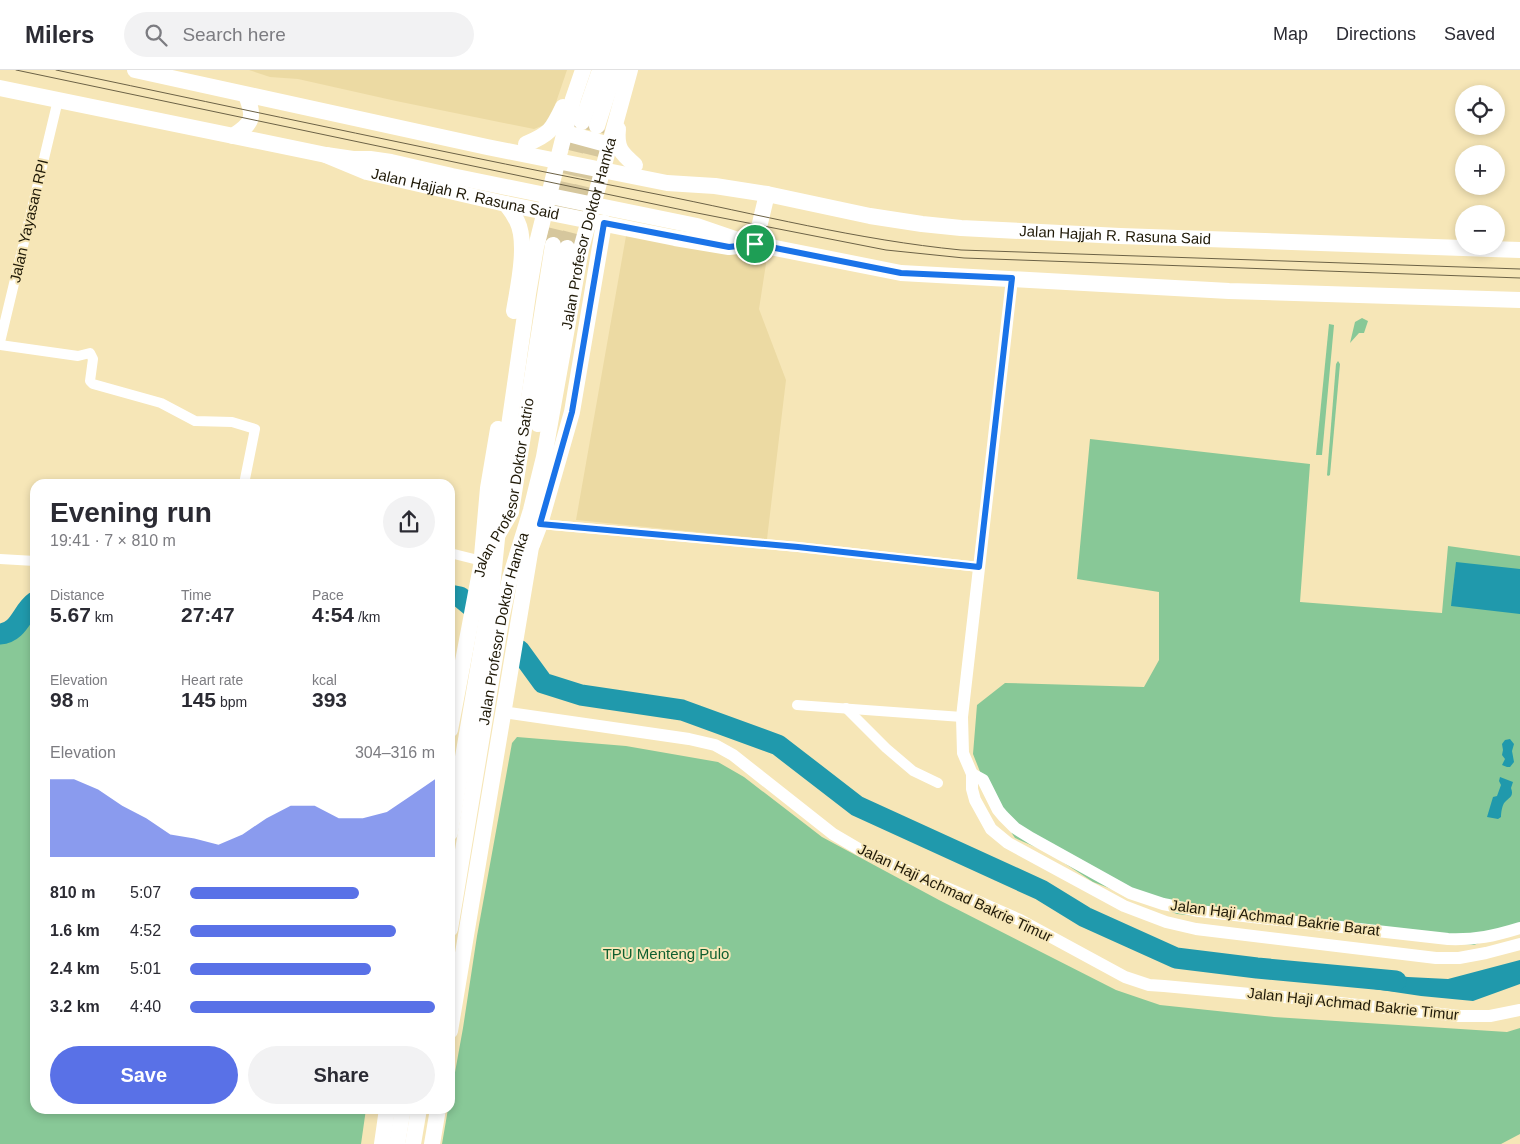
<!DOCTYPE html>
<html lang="en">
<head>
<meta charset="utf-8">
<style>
  body { margin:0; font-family:Helvetica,sans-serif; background:#f2f2f3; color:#2b2b33; height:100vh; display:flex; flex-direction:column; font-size:19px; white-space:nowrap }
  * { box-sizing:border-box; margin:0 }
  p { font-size:16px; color:#7c7c81 }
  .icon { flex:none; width:28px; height:28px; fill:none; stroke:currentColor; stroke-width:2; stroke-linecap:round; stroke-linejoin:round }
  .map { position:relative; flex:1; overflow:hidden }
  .sheet { position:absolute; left:30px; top:409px; width:425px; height:635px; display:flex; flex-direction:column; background:#fff; border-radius:15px; box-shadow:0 2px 8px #0003 }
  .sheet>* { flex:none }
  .controls { position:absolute; left:1455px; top:15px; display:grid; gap:10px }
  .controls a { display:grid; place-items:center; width:50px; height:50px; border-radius:50%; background:#fff; box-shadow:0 2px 8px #0003; font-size:25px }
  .pin { position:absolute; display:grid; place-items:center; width:42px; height:42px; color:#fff; margin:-21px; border:2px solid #fff; border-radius:50%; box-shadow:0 1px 5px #0007 }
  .round { display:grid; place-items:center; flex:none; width:52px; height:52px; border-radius:26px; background:#f2f2f3 }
  .summary { display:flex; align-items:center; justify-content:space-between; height:85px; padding:0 20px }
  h1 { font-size:28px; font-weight:800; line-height:38px }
  .metrics { display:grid; grid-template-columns:repeat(3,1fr); gap:8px; height:85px; padding:5px 20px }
  .metrics div { display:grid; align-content:center }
  .metrics b { font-size:21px; font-weight:800 }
  .metrics small { font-size:14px; font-weight:400 }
  .metrics p { font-size:14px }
  .chart { height:140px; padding:10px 20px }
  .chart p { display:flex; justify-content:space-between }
  .chart svg { width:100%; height:90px; margin-top:5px; fill:#5971e7; opacity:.7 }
  .action { display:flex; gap:10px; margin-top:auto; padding:10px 20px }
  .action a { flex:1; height:58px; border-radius:30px; background:#5971e7; color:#fff; font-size:20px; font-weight:800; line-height:58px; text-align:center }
  .action a+a { background:#f2f2f3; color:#2b2b33 }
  ul { padding:0 20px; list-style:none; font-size:16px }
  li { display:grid; grid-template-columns:80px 60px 1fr; align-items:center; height:38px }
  li i { height:12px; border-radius:6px; background:#5971e7 }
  header { display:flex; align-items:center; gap:30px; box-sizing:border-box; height:70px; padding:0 25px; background:#fff; border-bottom:1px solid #e1e1e2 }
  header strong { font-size:24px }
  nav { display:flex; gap:28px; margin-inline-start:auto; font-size:18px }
  .search { width:350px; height:45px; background:#f2f2f3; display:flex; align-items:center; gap:12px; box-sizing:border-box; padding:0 18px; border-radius:28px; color:#7c7c81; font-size:19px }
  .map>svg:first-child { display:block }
</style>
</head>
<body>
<header>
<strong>Milers</strong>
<div class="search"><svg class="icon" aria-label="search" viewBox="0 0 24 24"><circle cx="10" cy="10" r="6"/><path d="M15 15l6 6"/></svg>Search here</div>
<nav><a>Map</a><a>Directions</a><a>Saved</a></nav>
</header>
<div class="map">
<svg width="1520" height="1074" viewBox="0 0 1520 1074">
  <rect width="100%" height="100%" fill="#f6e6b7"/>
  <g fill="#ecdaa3">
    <path d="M 249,0 L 567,0 L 549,53 L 534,59 L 396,31 L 298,9 L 270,7 Z"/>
    <path d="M 626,166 L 767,187 L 759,239 L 786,310 L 767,469 L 576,450 Z"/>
  </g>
  <g fill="#88c897">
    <path d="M 1362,248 L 1368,251 L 1364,263 L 1359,263 L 1350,273 L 1355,252 Z"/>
    <path d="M 1329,254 L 1334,255 L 1322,385 L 1316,385 Z"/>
    <path d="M 1338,291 L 1340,294 L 1330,405 L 1328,406 L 1327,405 L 1336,294 Z"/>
    <path d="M 1090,369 L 1310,394 L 1300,532 L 1442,543 L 1448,476 L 1520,486 L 1520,856 L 1474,875 L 1177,844 L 1093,812 L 1049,783 L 1015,768 L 994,737 L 973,684 L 977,635 L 1005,613 L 1144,617 L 1159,590 L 1159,522 L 1077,509 Z"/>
    <path d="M 35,549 L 35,1039 L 366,1039 L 361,1074 L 0,1074 L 0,571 L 10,571 Z"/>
    <path d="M 517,667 L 626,676 L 718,692 L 744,707 L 822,767 L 939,830 L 1116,920 L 1160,935 L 1274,947 L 1507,962 L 1520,958 L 1520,1064 L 1501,1074 L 442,1074 L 448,1039 L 450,1039 L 450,1030 L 463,958 L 477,866 L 512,673 Z"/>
  </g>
  <g fill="#2099ac">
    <path d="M 1456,492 L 1520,499 L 1520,544 L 1451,536 Z"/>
    <path d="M 1510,669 L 1514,674 L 1512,681 L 1514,692 L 1510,697 L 1507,697 L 1502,695 L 1505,689 L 1502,685 L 1503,680 L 1502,674 L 1505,670 Z"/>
    <path d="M 1500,707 L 1513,712 L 1511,718 C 1514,726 1510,727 1505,732 C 1502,735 1501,743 1501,747 L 1498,749 L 1487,747 L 1493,727 L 1497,726 L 1501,715 L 1499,711 Z"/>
    <path d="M 1520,890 L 1520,914 L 1473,931 L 1421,926 L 1374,919 L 1364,902 L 1408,907 L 1448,909 Z"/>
  </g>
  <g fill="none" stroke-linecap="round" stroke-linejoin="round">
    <g stroke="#2099ac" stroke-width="21">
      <path d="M 450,525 L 460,527 L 471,536"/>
      <path d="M 0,564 C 19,563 22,541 35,532"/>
      <path d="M 519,580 L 543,613 L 581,625 L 682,640 L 778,675 L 857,736 L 1041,820 L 1085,847 L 1176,888 L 1257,898 L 1396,911"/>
    </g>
    <g stroke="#d6c79d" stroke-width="16" stroke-dasharray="16 8" stroke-linecap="butt">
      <path d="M 553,175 L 582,53"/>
      <path d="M 567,178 L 597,58"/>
    </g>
    <g stroke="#fff" stroke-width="10">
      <path d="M 0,272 L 58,30"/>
      <path d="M 0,275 L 78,286 L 90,283 L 93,289 L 90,311 L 93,314 L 161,333 L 195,351 L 232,352 L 255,359 L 244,414"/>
      <path d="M 540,454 L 798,477 L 979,497"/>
      <path d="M 450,483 L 482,491"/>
      <path d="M 0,489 L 35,491"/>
      <path d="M 797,635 L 962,647"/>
      <path d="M 846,638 L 886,678 L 913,701 L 938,713"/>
    </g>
    <g stroke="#fff" stroke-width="12">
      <path d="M 1012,209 L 962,647 L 963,683 L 972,704 L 972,719 L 975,730 L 991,759 L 1008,773 L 1124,836 L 1166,852 L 1196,859 L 1436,888 L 1459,888 L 1486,883 L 1520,874"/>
      <path d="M 503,642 L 689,669 L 715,675 L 733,685 L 833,764 L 862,781 L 1020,850 L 1125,907 L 1149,915 L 1164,916 L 1294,928 L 1459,946 L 1490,946 L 1520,940"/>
      <path d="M 972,704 L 983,710 L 998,740 L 1003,746 L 1015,758 L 1031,768 L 1130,823 L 1163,834 L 1199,841 L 1448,869 C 1476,870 1494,866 1520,858"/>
    </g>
    <g stroke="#fff" stroke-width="16">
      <path id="s1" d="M 135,0 L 487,77 L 667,113 L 715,116 L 767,124 L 870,146 L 922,154 L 961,158 L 1120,166 L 1520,180"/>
      <path d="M 0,18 L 326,85 L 353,89 L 370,89 L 391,92 L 452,106 L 697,156 L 735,169 L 755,174 L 767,124"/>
      <path d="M 564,50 L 564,54 L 569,64 L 606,74 L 616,66"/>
      <path d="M 582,52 L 600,0"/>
      <path d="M 597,56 L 615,0"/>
      <path d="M 618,59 C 616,78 621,83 635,95"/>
      <path d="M 233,66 C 253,53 255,48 246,25"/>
      <path d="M 526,74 C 550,64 552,60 563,37"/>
      <path id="s2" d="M 326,85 L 367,102 L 506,134 L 675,168 L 729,177 L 755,174 L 901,203 L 1229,221 L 1520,230"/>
      <path d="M 506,134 C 510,139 514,145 517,151 C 528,173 518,217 514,241"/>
      <path d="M 538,354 L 567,178"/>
      <path d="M 532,475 L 540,454 L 572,342 L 604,153"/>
      <path d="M 482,486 L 488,418 L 498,359"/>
      <path id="s3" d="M 450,660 L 482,491 L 511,442 L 553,175"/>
      <path d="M 450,763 L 492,518 L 507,370 L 528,224 L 536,177 L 573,29 L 583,0"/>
      <path id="s4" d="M 450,859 L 502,545 L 510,508 L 531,440 L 544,387 L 581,179 L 630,0"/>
      <path d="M 450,961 L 531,477 L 530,463"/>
      <path d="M 382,1074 L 387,1039"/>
      <path d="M 397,1074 L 403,1039"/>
      <path d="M 413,1074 L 419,1039"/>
      <path d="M 432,1074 L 438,1039"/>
    </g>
    <g stroke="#6c6246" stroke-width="1">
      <path d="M 16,0 L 692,142 L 886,180 L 964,188 L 1520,208"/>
      <path d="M 56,0 C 256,42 455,85 656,124 C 757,144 858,170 961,180 L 1520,199"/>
    </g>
  </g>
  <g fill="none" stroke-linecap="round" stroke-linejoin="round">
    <defs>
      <path id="route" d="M 604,153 L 729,177 L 755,174 L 901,203 L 1012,208 L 979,497 L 798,477 L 540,454 L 572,342 Z"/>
    </defs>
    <use href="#route" stroke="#fff" stroke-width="10"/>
    <use href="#route" stroke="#1a73e8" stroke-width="6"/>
  </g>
  <g text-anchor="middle" stroke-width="4" stroke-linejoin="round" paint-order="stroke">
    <g font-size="15" fill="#1f1907" stroke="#f6e6b7">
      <text dy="5" stroke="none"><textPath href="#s2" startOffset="145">Jalan Hajjah R. Rasuna Said</textPath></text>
      <text transform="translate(29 151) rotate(-77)" y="5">Jalan Yayasan RPI</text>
      <text dy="5" stroke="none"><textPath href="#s4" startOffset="710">Jalan Profesor Doktor Hamka</textPath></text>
      <text dy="5" stroke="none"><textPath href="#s1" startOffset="996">Jalan Hajjah R. Rasuna Said</textPath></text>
      <text dy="5" stroke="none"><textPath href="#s3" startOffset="250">Jalan Profesor Doktor Satrio</textPath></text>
      <text dy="5" stroke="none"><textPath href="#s4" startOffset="305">Jalan Profesor Doktor Hamka</textPath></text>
      <text transform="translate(955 823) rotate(25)" y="5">Jalan Haji Achmad Bakrie Timur</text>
      <text transform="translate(1275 848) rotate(7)" y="5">Jalan Haji Achmad Bakrie Barat</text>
      <text transform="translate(1353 934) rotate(6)" y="5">Jalan Haji Achmad Bakrie Timur</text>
    </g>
    <g font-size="15" fill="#105f30" stroke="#f6e6b7">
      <text x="666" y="889">TPU Menteng Pulo</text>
    </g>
  </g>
</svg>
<div class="controls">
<a><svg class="icon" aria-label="locate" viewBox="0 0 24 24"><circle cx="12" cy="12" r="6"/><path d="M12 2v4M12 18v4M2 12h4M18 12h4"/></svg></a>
<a>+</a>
<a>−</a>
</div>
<div class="pin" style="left:755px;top:174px;background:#1e9e55"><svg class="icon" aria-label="arrive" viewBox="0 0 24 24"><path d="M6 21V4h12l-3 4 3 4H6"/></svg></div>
<section class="sheet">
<div class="summary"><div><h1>Evening run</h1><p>19:41 · 7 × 810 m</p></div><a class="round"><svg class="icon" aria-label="share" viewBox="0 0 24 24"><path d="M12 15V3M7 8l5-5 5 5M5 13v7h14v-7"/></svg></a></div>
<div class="metrics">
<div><p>Distance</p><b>5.67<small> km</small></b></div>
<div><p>Time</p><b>27:47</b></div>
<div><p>Pace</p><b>4:54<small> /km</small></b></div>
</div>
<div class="metrics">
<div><p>Elevation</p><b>98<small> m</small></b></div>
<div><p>Heart rate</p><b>145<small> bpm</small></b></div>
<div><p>kcal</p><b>393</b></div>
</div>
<div class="chart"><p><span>Elevation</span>304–316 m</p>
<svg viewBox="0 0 160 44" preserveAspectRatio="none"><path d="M0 44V6L10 6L20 11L30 19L40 25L50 33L60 35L70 38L80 33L90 25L100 19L110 19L120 25L130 25L140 22L150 14L160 6V44z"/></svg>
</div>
<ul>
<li><b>810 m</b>5:07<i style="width:69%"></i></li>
<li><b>1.6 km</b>4:52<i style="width:84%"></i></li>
<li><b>2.4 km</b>5:01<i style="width:74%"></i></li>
<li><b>3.2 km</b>4:40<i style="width:100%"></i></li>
</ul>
<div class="action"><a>Save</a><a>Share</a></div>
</section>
</div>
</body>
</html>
